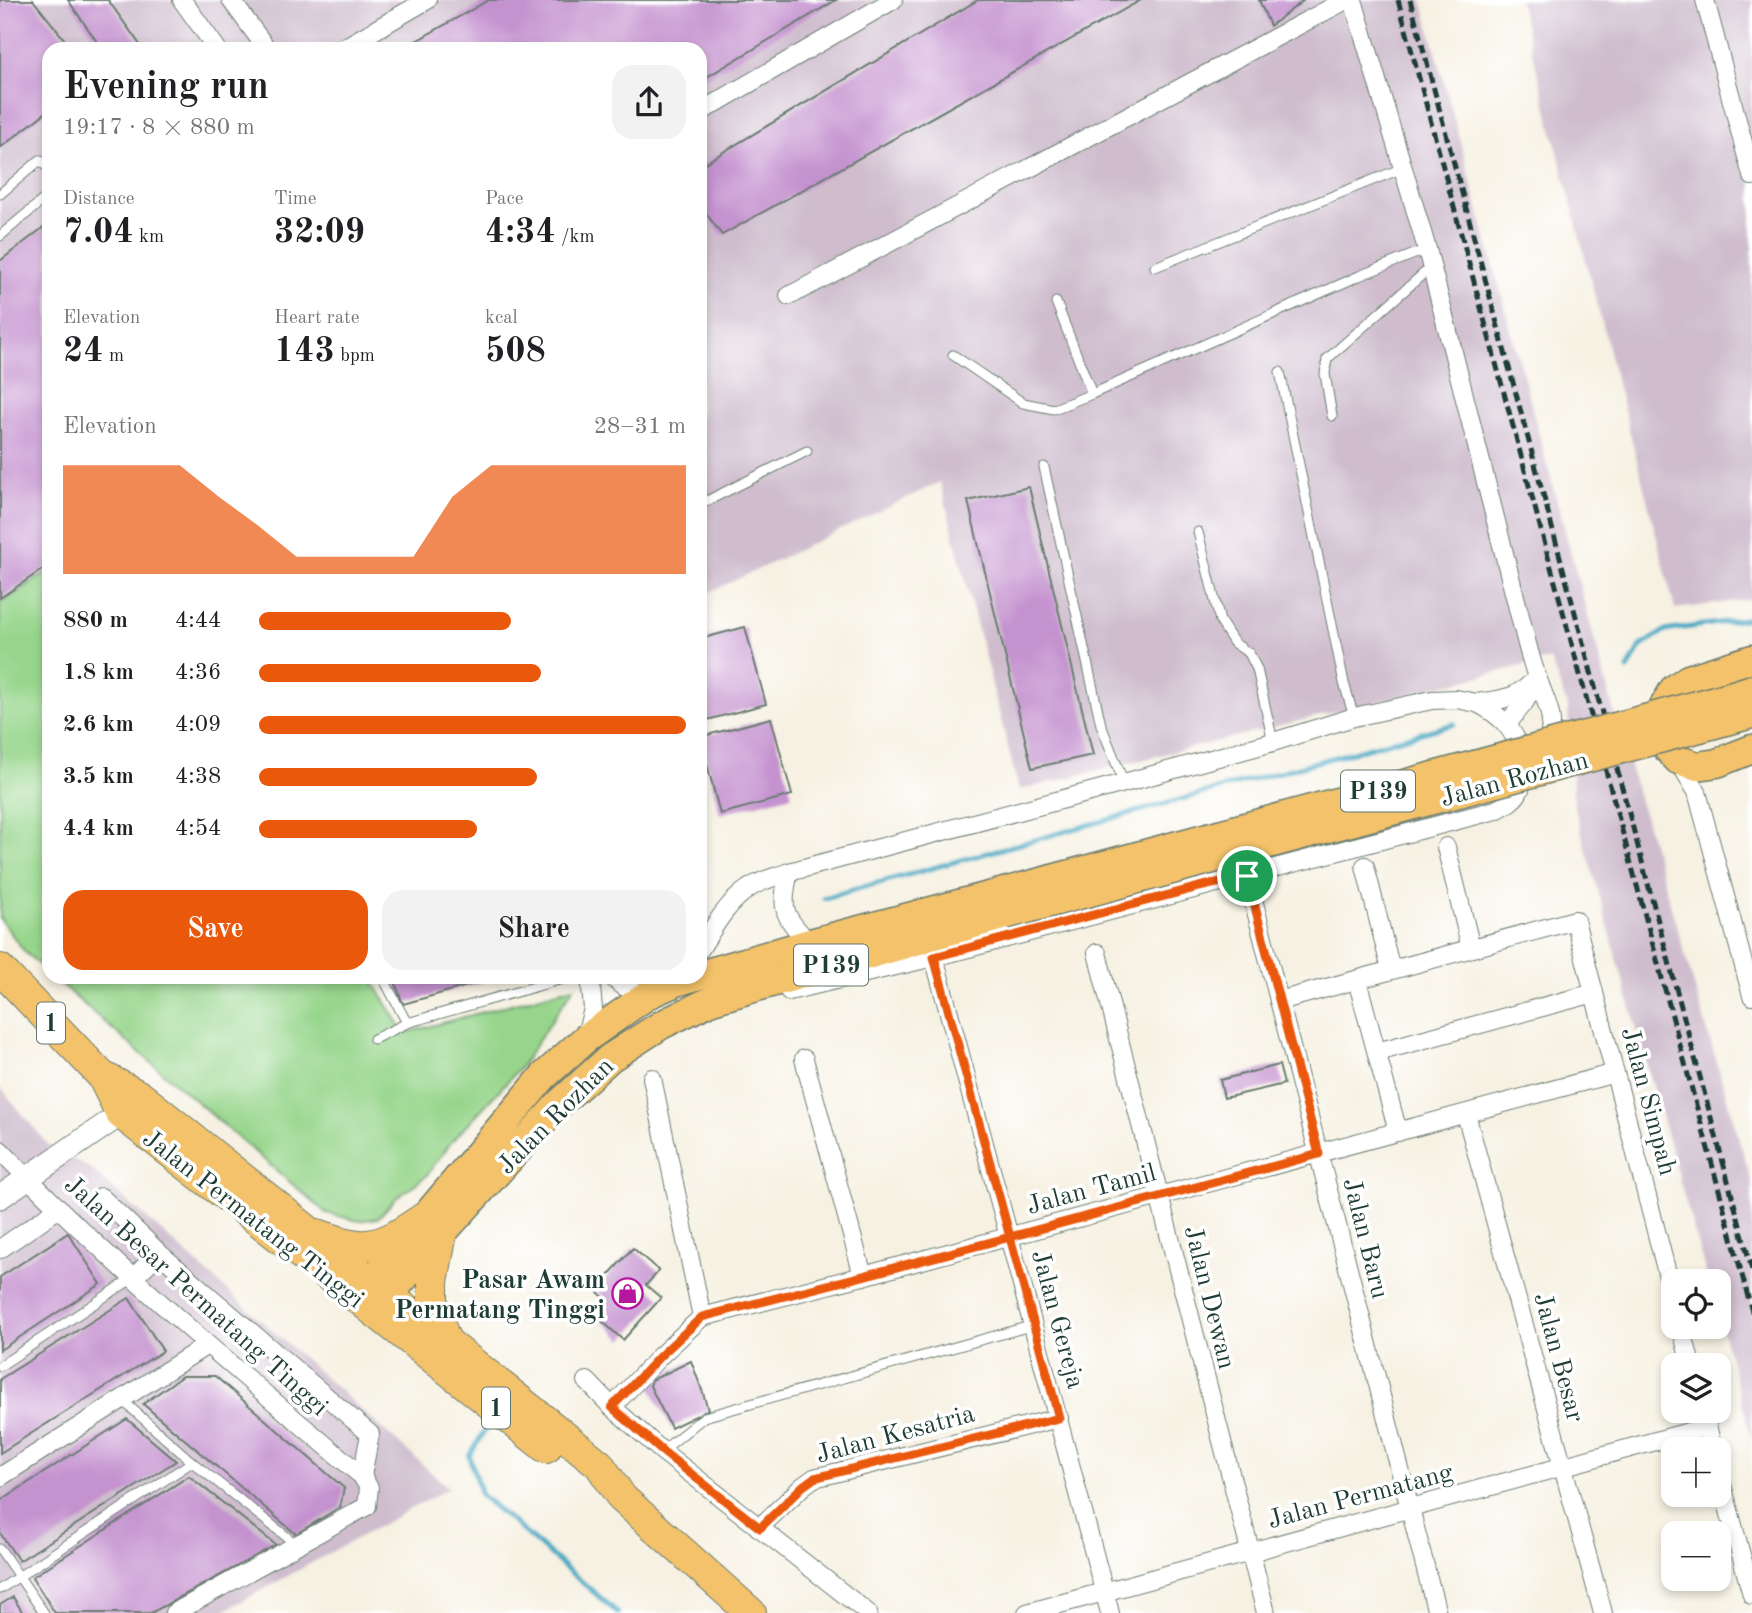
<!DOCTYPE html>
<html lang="en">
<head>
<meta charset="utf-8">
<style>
  body { margin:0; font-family:"Old Standard TT",serif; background:#f2f2f2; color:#202124; height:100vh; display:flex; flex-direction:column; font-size:26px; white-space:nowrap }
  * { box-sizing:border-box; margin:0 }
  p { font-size:23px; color:#757577 }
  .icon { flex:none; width:38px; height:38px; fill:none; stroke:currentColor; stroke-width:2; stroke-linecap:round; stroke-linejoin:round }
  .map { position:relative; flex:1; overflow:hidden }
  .side { position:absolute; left:42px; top:42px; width:665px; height:942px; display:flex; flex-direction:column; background:#fff; border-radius:21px; box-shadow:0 4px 10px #0003 }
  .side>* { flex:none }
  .controls { position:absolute; left:1661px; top:1269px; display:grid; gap:14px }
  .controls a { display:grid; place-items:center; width:70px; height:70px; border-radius:14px; background:#fff; box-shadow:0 4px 10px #0003; font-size:35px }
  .pin { position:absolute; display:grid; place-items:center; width:60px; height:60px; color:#fff; margin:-30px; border:4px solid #fff; border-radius:50%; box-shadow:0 2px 7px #0007 }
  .round { display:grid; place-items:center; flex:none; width:74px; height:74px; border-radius:21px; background:#f2f2f2 }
  .summary { display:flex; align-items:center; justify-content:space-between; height:119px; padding:0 21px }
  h1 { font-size:38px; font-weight:600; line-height:52px }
  .figures { display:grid; grid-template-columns:repeat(3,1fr); gap:10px; height:119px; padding:7px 21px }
  .figures div { display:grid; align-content:center }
  .figures b { font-size:35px; font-weight:600 }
  .figures small { font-size:19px; font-weight:400 }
  .figures p { font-size:19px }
  .chart { height:196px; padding:14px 21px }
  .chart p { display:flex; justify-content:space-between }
  .chart svg { width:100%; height:126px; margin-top:7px; fill:#ea580c; opacity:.7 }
  .primary-button { display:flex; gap:14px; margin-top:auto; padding:14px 21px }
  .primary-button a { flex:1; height:80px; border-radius:21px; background:#ea580c; color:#fff; font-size:28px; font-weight:600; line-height:80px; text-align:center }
  .primary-button a+a { background:#f2f2f2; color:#202124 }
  ul { padding:0 21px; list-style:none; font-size:23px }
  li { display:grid; grid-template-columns:112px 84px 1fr; align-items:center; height:52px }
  li i { height:18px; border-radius:9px; background:#ea580c }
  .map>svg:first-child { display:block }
</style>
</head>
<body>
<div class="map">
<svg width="1752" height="1613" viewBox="0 0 1752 1613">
  <rect width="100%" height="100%" fill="#fff"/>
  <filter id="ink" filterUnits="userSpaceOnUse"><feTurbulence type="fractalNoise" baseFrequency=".0143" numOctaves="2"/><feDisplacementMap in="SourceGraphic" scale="14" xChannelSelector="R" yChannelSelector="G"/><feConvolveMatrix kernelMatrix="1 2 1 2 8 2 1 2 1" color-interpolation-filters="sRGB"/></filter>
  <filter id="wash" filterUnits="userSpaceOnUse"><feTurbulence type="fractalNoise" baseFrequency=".00686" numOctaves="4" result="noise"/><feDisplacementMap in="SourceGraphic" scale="28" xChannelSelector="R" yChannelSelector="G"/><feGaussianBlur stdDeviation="1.57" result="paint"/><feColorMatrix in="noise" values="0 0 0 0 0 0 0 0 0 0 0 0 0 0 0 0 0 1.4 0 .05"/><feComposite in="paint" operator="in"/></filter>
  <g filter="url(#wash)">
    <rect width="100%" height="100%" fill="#f6f1e2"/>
    <g fill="#cfbdce">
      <path d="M 0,0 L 1422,0 L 1613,709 L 1752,1183 L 1752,1439 L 1719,1319 L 1718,1281 L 1708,1281 L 1574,806 L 1568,708 L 1550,659 L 1019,790 L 940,482 L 700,597 L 700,49 L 49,49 L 49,571 L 0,604 Z"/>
      <path d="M 1519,0 L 1752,0 L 1752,599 L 1675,609 Z"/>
      <path d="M 0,1087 L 49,1146 L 91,1169 L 449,1488 L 220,1613 L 0,1613 Z"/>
    </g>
    <g fill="#96d58b" stroke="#5a8960" stroke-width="2">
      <path d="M 49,571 L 49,974 L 25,952 L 0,919 L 0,604 Z"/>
      <path d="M 52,977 L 370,977 L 405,1033 L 574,987 L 520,1068 L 453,1140 L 426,1176 L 396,1198 L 378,1218 L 359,1221 L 326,1213 Z"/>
    </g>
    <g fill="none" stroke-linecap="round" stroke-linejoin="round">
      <g stroke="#46a9c5" stroke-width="5">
        <path d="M 1628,669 L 1640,647 L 1664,631 L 1752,618"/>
        <path d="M 824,898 L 1454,724"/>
        <path d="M 489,1424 L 469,1456 L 481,1495 L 618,1613"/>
      </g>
    </g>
    <g id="blocks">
      <g fill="#c492cf">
        <path d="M 0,0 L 33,0 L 72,49 L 49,49 L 49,110 L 0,148 Z"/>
        <path d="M 68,0 L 108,0 L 143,49 L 102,49 Z"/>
        <path d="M 489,0 L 836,0 L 700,81 L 700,49 L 402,49 Z"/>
        <path d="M 978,0 L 1141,0 L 722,235 L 700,205 L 700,166 Z"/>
        <path d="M 1259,0 L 1304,0 L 1270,26 Z"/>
        <path d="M 49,223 L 49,565 L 0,598 L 0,261 Z"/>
        <path d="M 1029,487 L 1093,755 L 1032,768 L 968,501 Z"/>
        <path d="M 745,627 L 766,704 L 700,722 L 700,639 Z"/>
        <path d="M 771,718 L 792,795 L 720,814 L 700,737 Z"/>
        <path d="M 393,976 L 499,976 L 499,977 L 403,1004 Z"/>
        <path d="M 1279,1065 L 1284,1084 L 1224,1098 L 1220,1080 Z"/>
        <path d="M 68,1233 L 101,1284 L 0,1350 L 0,1277 Z"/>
        <path d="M 633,1248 L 659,1271 L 646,1285 L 661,1298 L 623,1340 L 592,1312 L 605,1298 L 595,1290 Z"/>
        <path d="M 129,1298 L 163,1351 L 0,1453 L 0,1379 Z"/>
        <path d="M 691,1361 L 703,1393 L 708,1410 L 671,1428 L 650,1386 L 652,1380 Z"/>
        <path d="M 182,1376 L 215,1376 L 344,1488 L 340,1507 L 296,1534 L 143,1404 Z"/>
        <path d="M 127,1419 L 176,1461 L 19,1561 L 0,1533 L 0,1501 Z"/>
        <path d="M 189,1476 L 276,1545 L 151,1613 L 55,1613 L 32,1577 Z"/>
        <path d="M 13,1597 L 23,1613 L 0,1613 L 0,1605 Z"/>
      </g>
    </g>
  </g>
  <g filter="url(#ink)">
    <use href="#blocks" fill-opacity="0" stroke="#6a7c71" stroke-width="2"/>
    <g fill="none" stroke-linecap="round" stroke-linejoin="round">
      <defs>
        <g id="service">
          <path d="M 0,194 L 40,160 L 49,169"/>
          <path d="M 0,236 L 49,195"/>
          <path d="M 1155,267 L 1403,168"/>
          <path d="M 1056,302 L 1092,394"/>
          <path d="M 953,355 L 1023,403 L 1054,409 L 1092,394 L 1359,276 L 1427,249"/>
          <path d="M 1280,372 L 1344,683 L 1354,717"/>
          <path d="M 1332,416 L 1325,374 L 1327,359 L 1431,267"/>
          <path d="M 1044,467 L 1101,725 L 1124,783"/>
          <path d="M 700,494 L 705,502 L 807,451"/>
          <path d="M 1198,532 L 1220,621 L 1234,643 L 1249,653 L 1257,669 L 1273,742"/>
          <path d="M 382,976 L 407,1023"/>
          <path d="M 374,1039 L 407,1023 L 573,976"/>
          <path d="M 0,1366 L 133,1278"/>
          <path d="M 122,1400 L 192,1462 L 297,1545"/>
          <path d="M 662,1451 L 704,1417 L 1034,1325"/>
          <path d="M 0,1549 L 44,1613"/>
          <path d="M 0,1589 L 192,1462"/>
        </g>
        <g id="minor">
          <path d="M 182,0 L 217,49"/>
          <path d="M 231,0 L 267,49"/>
          <path d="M 1353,0 L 1427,249 L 1527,644 C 1530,655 1533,666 1537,677 C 1547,706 1560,721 1542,751"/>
          <path d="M 1705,0 L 1752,176"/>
          <path d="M 342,49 L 427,0"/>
          <path d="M 700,112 L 893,0"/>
          <path d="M 789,296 L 1346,0"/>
          <path d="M 1507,724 L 1524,703 L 1534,684"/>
          <path d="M 1678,760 L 1697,792 L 1752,996"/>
          <path d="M 1446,847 L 1471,948"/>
          <path d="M 1365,866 L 1391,970"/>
          <path d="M 789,872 C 780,909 783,917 810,943"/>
          <path d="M 1247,876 L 1437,1613"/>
          <path d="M 700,949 C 714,927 726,904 748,889 C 760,880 776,877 789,872 L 1124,783 L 1273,742 L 1354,717 L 1432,700 L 1456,699 L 1477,703 L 1498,700 L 1513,696 L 1526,688 L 1537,678"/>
          <path d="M 1097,953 L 1266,1613"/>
          <path d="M 934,957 L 1110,1613"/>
          <path d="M 611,976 C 624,989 632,991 649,994"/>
          <path d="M 1357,980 L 1398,1132"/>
          <path d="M 789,991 L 934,957 L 1496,810 C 1505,805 1516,800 1520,789 C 1529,767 1520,739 1504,722 C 1496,714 1487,708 1477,703"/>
          <path d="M 1279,1001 L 1575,920 L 1673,1296"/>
          <path d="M 585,1039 L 593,1009 L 591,988 L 594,976"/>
          <path d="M 1377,1052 L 1594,993"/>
          <path d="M 804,1059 L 863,1276"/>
          <path d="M 652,1078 L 702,1317"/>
          <path d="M 1466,1114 L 1603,1613"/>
          <path d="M 0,1150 C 113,1266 237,1371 362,1476 L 369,1488 L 367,1506 L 174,1613"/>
          <path d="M 101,1197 L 159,1253 L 370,1434 L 362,1476"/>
          <path d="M 0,1249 L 59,1208"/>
          <path d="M 133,1278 L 159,1253"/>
          <path d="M 1681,1326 L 1691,1365"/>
          <path d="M 587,1381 L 612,1407 L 662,1451 L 868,1613"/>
          <path d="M 612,1407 L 660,1356 L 702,1317 L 863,1276 L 1615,1073"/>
          <path d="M 1703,1410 L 1713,1449"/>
          <path d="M 1718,1470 L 1752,1595"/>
          <path d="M 0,1477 L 207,1345"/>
          <path d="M 759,1528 L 803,1486 L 814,1478 L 1059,1418"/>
          <path d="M 1027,1613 L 1707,1427"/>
        </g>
        <path id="tertiary" d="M 0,1197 L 121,1114 L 133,1103"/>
        <g id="primary">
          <path d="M 1752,659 L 1688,679 L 1674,689 L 1664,706 L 1659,720 L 1666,747 L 1678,760 L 1698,766 L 1717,763 L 1752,749"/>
          <path d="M 700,975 L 810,943 L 1004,892"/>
          <path d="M 357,1298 L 544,1076 L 585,1039 L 649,994 L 676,982 L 696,976"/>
          <path d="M 375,1312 L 442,1233 L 561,1102 L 610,1058 L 661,1025 L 712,1000 L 1005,915"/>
        </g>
        <g id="trunk">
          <path d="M 0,969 L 102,1076 L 121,1114 L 357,1298 L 546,1448"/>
          <path d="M 102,1076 L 140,1096 L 599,1464 L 622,1498 L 751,1613"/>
          <path d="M 442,1233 L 433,1281 L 433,1306 L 446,1341"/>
          <path d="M 317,1234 C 333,1239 351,1247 367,1245 C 390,1243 409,1227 428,1215"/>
        </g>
      </defs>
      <use href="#service" stroke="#6a7c71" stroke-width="11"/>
      <use href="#minor" stroke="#6a7c71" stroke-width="20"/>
      <use href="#tertiary" stroke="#6a7c71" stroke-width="25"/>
      <use href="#primary" stroke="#6a7c71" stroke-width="31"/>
      <use href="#trunk" stroke="#6a7c71" stroke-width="32"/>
      <use href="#service" stroke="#fff" stroke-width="9"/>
      <use href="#minor" stroke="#fff" stroke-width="18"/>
      <use href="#tertiary" stroke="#fff" stroke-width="23"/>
      <use href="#primary" stroke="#f3c26a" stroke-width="28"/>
      <use href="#trunk" stroke="#f3c26a" stroke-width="30"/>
      <g stroke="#1f3d34" stroke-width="5" stroke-dasharray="10 5" stroke-linecap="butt">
        <path d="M 1398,0 L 1752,1312"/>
        <path d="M 1410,0 L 1752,1270"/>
      </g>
      <defs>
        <g id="primary-bridge">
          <path d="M 1004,892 L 1730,696 L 1752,689"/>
          <path d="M 1005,915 L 1752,714"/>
        </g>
      </defs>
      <use href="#primary-bridge" stroke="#6a7c71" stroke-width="31" stroke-linecap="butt"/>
      <use href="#primary-bridge" stroke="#f3c26a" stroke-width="28"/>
    </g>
  </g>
  <g fill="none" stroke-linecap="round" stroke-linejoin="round" filter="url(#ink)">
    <defs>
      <path id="route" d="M 1247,876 L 1319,1154 L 1010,1237 L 1059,1418 L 814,1478 L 803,1486 L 760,1528 L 662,1451 L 612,1407 L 660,1356 L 702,1317 L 863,1276 L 1010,1237 L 934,957 L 1199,887 L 1247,876"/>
    </defs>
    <use href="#route" stroke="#fff" stroke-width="14"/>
    <use href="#route" stroke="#ea580c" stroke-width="9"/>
  </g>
  <defs>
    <symbol id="shop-ring" viewBox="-11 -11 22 22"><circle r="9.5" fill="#fff" stroke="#b5179e" stroke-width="1.5"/><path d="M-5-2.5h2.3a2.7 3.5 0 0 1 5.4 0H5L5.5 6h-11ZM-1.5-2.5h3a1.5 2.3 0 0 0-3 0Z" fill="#b5179e"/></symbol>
  </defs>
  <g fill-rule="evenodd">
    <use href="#shop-ring" x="610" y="1276" width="35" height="35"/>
  </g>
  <g text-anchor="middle" stroke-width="7" stroke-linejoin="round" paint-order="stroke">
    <g fill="#fff" stroke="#627771" stroke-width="2">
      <rect x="1341" y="770.5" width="74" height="41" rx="5"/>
      <rect x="794" y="944.5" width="74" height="41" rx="5"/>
      <rect x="37" y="1002.5" width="28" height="41" rx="5"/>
      <rect x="482" y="1387.5" width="28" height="41" rx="5"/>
    </g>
    <g font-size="24" font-weight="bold" fill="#1f3d34">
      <text x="1378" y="799">P139</text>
      <text x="831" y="973">P139</text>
      <text x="51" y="1031">1</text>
      <text x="496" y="1416">1</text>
    </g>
    <g font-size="26" fill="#1f3d34" stroke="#fff">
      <text transform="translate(1514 778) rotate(-15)" y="9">Jalan Rozhan</text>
      <text transform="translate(1650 1101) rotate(75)" y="9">Jalan Simpah</text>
      <text transform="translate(555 1115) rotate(-45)" y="9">Jalan Rozhan</text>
      <text transform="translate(1091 1188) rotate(-15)" y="9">Jalan Tamil</text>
      <text transform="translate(254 1218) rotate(38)" y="9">Jalan Permatang Tinggi</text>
      <text transform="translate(1367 1238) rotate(76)" y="9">Jalan Baru</text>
      <text transform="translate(197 1295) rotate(42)" y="9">Jalan Besar Permatang Tinggi</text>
      <text transform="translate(1211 1297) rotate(76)" y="9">Jalan Dewan</text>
      <text transform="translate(1059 1319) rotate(75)" y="9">Jalan Gereja</text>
      <text transform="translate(1560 1357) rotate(75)" y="9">Jalan Besar</text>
      <text transform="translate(895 1433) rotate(-15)" y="9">Jalan Kesatria</text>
      <text transform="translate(1360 1495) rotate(-15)" y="9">Jalan Permatang</text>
    </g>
    <g font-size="26" font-weight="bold" fill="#1f3d34" stroke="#fff" text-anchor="end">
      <text x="605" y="1288">Pasar Awam<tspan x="605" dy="30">Permatang Tinggi</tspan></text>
    </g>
  </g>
</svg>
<div class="controls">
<a><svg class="icon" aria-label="locate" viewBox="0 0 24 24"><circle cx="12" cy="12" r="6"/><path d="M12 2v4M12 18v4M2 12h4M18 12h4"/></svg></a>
<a><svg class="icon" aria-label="layers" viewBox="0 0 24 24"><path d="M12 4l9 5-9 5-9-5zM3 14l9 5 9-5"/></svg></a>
<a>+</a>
<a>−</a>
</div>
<div class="pin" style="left:1247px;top:876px;background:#1e9e55"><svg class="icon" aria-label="arrive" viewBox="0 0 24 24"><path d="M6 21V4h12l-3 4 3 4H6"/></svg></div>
<section class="side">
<div class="summary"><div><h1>Evening run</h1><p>19:17 · 8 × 880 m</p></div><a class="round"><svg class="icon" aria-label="share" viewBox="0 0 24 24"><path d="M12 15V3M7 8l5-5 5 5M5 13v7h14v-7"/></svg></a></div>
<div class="figures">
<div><p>Distance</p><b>7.04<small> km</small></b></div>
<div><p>Time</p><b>32:09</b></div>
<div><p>Pace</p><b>4:34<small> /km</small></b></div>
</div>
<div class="figures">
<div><p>Elevation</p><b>24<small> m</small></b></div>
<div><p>Heart rate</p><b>143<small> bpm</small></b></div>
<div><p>kcal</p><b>508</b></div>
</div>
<div class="chart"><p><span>Elevation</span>28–31 m</p>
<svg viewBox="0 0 160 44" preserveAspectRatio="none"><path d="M0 44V6L10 6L20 6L30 6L40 17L50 27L60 38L70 38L80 38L90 38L100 17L110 6L120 6L130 6L140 6L150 6L160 6V44z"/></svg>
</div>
<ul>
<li><b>880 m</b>4:44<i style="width:59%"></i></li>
<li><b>1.8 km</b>4:36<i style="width:66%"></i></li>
<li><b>2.6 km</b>4:09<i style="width:100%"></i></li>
<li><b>3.5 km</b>4:38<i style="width:65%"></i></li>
<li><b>4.4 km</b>4:54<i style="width:51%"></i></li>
</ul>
<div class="primary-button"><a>Save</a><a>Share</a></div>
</section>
</div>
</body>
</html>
